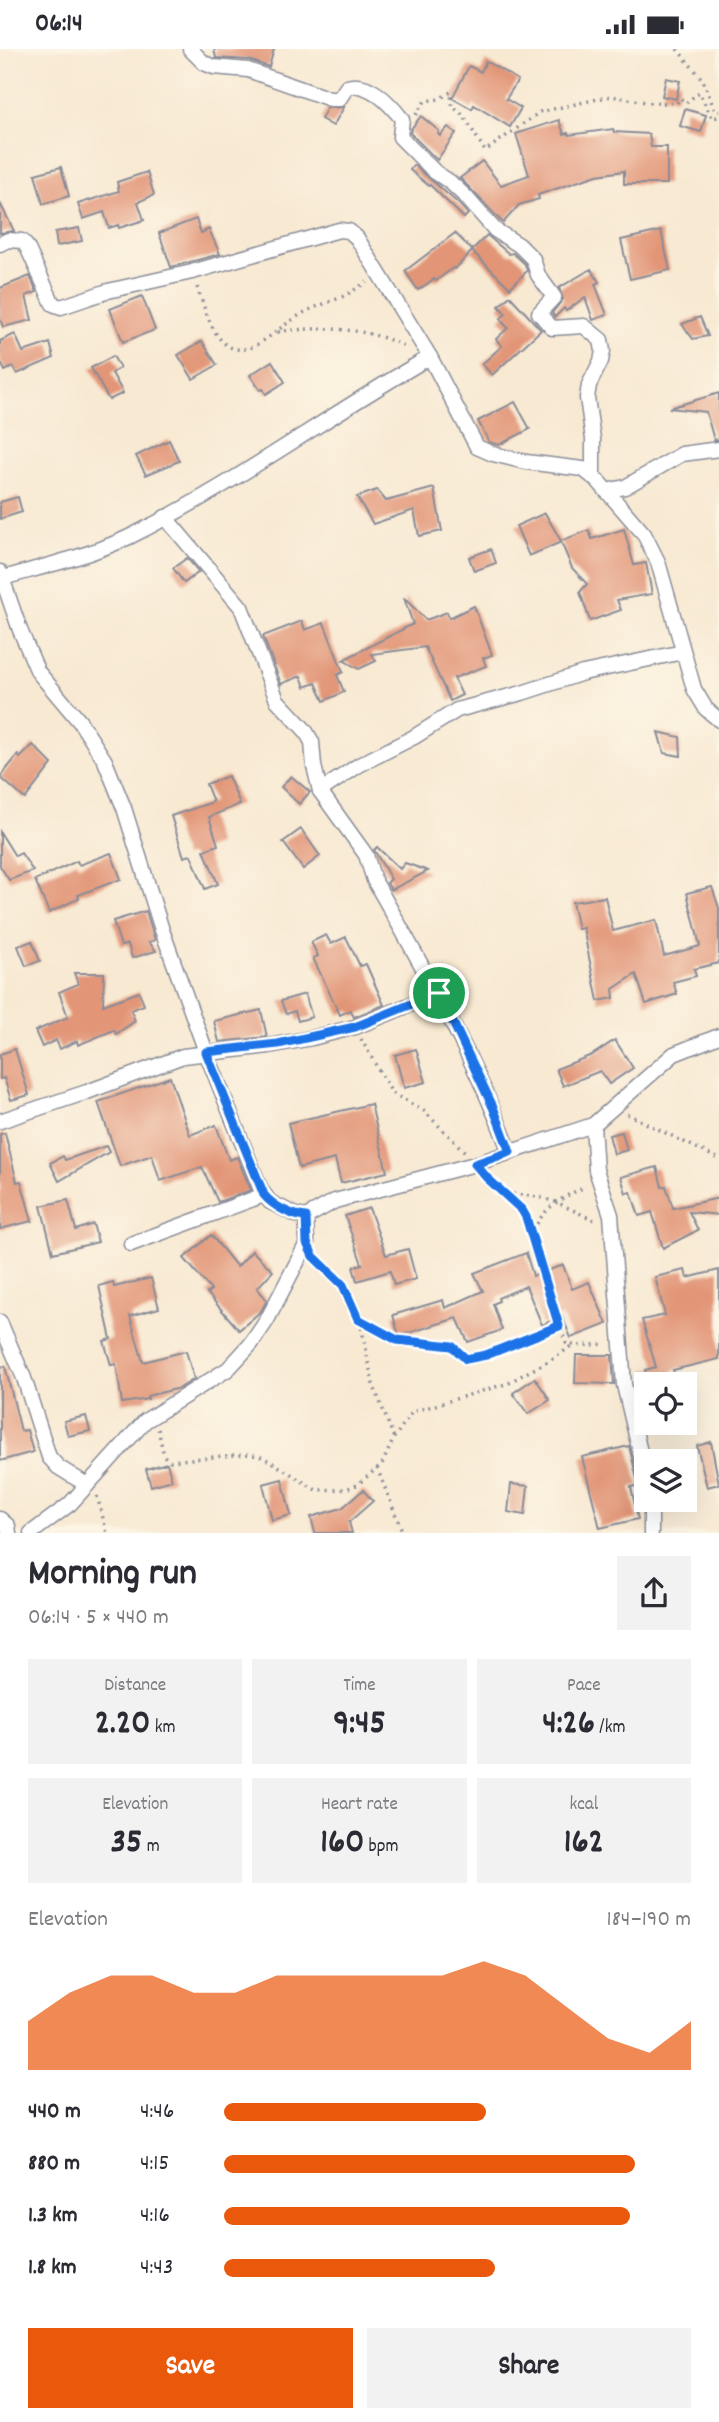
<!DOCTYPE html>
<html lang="en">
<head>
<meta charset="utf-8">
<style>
  body { margin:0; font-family:Dekko,sans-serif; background:#f2f2f3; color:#2b2b33; height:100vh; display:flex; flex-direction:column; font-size:26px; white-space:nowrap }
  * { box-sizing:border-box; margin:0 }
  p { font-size:23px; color:#7c7c81 }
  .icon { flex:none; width:38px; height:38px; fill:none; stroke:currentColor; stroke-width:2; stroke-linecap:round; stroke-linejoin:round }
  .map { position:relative; height:1484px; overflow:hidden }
  .details { display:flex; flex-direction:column; background:#fff; flex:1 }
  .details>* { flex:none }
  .tools { position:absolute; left:634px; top:1323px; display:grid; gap:14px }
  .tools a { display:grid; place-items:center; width:63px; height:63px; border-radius:0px; background:#fff; box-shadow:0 7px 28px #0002; font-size:35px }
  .pin { position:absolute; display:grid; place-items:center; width:60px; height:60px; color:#fff; margin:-30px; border:4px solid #fff; border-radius:50%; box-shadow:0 2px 7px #0007 }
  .round { display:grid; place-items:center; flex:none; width:74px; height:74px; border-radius:0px; background:#f2f2f3 }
  .summary { display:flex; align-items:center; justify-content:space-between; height:119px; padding:0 28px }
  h1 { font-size:38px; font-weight:700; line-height:52px }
  .figures { display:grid; grid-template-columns:repeat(3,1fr); gap:10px; height:119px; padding:7px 28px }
  .figures div { display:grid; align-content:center; border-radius:0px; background:#f2f2f3; text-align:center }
  .figures b { font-size:35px; font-weight:700 }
  .figures small { font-size:19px; font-weight:400 }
  .figures p { font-size:19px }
  .chart { height:196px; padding:14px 28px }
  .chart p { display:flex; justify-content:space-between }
  .chart svg { width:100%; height:126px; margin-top:7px; fill:#ea580c; opacity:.7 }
  .action { display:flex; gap:14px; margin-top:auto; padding:14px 28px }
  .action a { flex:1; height:80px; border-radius:0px; background:#ea580c; color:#fff; font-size:28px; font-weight:700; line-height:80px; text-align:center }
  .action a+a { background:#f2f2f3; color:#2b2b33 }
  ul { padding:0 28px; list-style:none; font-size:23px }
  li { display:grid; grid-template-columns:112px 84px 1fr; align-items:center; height:52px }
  li i { height:18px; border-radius:9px; background:#ea580c }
  .status { display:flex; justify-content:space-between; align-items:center; height:49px; padding:0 35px; background:#fff; direction:ltr }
  .status svg { height:19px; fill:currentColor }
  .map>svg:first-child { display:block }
</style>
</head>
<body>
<div class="status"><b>06:14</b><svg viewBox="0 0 49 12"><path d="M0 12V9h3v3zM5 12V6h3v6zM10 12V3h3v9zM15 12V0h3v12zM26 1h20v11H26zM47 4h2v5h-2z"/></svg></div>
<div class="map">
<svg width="719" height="1484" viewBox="0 0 719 1484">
  <rect width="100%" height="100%" fill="#fcf5e5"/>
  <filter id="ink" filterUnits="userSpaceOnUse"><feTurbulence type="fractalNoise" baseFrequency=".0143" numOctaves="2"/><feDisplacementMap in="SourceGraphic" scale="14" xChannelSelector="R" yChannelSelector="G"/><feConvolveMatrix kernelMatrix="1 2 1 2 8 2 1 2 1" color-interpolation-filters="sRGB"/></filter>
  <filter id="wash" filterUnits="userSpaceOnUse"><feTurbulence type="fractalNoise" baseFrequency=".00686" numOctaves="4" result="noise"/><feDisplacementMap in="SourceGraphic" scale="28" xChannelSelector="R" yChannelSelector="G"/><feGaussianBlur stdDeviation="1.57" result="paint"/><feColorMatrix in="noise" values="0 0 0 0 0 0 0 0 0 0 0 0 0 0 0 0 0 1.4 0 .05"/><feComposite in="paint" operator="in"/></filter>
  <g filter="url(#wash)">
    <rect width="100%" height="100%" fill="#f8e9d2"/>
    <g id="blocks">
      <g fill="#e29577">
        <path d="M 214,0 L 274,0 L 269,18 L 249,11 L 216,9 Z"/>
        <path d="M 486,12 L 518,31 L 506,50 L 521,59 L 510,78 L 474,56 L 472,60 L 452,49 L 469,17 L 481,23 Z"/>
        <path d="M 666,29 L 680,32 L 676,50 L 662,47 Z"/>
        <path d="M 344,58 L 333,77 L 321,70 L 327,59 Z"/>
        <path d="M 685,60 L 706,66 L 701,83 L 680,77 Z"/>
        <path d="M 421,67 L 439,82 L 438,85 L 440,87 L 448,78 L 456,84 L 437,111 L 410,84 L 411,80 Z"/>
        <path d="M 559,71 L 564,85 L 568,84 L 569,86 L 613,80 L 614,83 L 649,85 L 651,98 L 667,98 L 667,135 L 624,135 L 624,122 L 597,126 L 538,146 L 539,150 L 519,156 L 503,174 L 460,129 L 482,112 L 501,136 L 529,126 L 516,85 Z"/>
        <path d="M 414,116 L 459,155 L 468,165 L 464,169 L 430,136 L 429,137 L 410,121 Z"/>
        <path d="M 61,118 L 69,147 L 43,155 L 35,125 Z"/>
        <path d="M 147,123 L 154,146 L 138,153 L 144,171 L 119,179 L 118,176 L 109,179 L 104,163 L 83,170 L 78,155 L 119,142 L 117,133 Z"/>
        <path d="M 0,154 L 14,182 L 0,184 Z"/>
        <path d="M 196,170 L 201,184 L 209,180 L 220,205 L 171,218 L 159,184 Z"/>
        <path d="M 79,179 L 82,192 L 57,197 L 55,183 Z"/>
        <path d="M 661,182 L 670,221 L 630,230 L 621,191 Z"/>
        <path d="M 455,184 L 472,201 L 487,186 L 509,205 L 513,204 L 525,215 L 527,222 L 510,239 L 472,202 L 455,220 L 453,219 L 436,232 L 434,230 L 418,241 L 405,222 Z"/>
        <path d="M 591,220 L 599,233 L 595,235 L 607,266 L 593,271 L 585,248 L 566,262 L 564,259 L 555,268 L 552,264 L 563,250 L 559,239 Z"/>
        <path d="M 30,227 L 37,243 L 26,247 L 32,271 L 3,278 L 0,270 L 0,239 Z"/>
        <path d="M 142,247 L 155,281 L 123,293 L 110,260 Z"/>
        <path d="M 510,247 L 541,281 L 492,326 L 482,315 L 502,297 L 496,290 L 508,279 L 500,270 L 506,265 L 499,257 Z"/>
        <path d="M 700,268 L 708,287 L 693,290 L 682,275 Z"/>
        <path d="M 15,285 L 23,303 L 50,294 L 54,309 L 17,325 L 13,318 L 5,322 L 0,312 L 0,292 Z"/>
        <path d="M 202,292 L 217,316 L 193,330 L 178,306 Z"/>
        <path d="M 113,307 L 120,319 L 112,324 L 123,344 L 109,351 L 91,319 Z"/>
        <path d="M 272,312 L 285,333 L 266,345 L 263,340 L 260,341 L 250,326 Z"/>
        <path d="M 719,344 L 719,391 L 714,391 L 706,363 L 669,359 Z"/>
        <path d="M 515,353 L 530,380 L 499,396 L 489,393 L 478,372 Z"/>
        <path d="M 169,391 L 179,412 L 146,426 L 136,407 Z"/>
        <path d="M 434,439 L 442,482 L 419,487 L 414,461 L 373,475 L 357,448 L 377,441 L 386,452 Z"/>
        <path d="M 18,448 L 22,463 L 0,470 L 0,453 Z"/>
        <path d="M 545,464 L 561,492 L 589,481 L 592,490 L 624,480 L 634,516 L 646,514 L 652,545 L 617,551 L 621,561 L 590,572 L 580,543 L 587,535 L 572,519 L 561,493 L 529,507 L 516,477 Z"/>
        <path d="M 491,500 L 496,514 L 474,522 L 469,508 Z"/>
        <path d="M 187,509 L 199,523 L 184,534 L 173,519 Z"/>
        <path d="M 404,549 L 426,571 L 447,563 L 449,569 L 474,557 L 492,606 L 483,609 L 486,617 L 454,629 L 462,646 L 450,652 L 425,598 L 372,605 L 376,612 L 359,620 L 343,611 L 413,575 Z"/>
        <path d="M 302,572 L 305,581 L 324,574 L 343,623 L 337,626 L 344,643 L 324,652 L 316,634 L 305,638 L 301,627 L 281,635 L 263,587 Z"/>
        <path d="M 658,683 L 680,688 L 681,707 L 664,704 Z"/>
        <path d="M 33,696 L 52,715 L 25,750 L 0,728 L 18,706 L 20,709 Z"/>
        <path d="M 228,727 L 240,755 L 209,768 L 218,796 L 204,801 L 218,835 L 205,840 L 191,806 L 184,808 L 171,767 L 213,753 L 206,735 Z"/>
        <path d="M 291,727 L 310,743 L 299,755 L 281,738 Z"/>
        <path d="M 301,780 L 320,807 L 303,820 L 283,793 Z"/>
        <path d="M 0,783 L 15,807 L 21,804 L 33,822 L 9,831 L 0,817 Z"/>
        <path d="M 377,798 L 400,820 L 405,814 L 428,822 L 391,841 L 387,834 L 391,830 L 374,801 Z"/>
        <path d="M 111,804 L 121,830 L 78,846 L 79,849 L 49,864 L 35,831 L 77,812 L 79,816 Z"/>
        <path d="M 712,838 L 719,859 L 719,914 L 694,920 L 696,927 L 673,933 L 677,945 L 646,955 L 636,925 L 613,940 L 614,949 L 598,952 L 583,879 L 578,880 L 572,853 L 605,848 L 613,882 L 656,871 L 664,907 L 700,897 L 687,844 Z"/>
        <path d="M 146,862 L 155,891 L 149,893 L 156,902 L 132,909 L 128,895 L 121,897 L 113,872 Z"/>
        <path d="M 326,886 L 331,895 L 346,888 L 360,917 L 366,915 L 384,956 L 354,968 L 350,961 L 340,966 L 313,909 L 318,907 L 311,893 Z"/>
        <path d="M 32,892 L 40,912 L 26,917 L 18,897 Z"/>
        <path d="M 74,924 L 104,924 L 103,956 L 139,943 L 144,956 L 131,961 L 135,972 L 116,985 L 114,981 L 78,996 L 77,992 L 60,1000 L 56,991 L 42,998 L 35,982 L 68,968 L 59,943 L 78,935 Z"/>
        <path d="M 305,945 L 312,968 L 298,972 L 295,962 L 286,965 L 281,952 Z"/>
        <path d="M 261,961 L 267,988 L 219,993 L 214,972 Z"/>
        <path d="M 615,991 L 633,1019 L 609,1035 L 600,1022 L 563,1037 L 556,1020 L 592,1006 Z"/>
        <path d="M 15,1000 L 29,1046 L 11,1051 L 4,1029 L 0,1030 L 0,1005 Z"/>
        <path d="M 416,1000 L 426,1033 L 404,1039 L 395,1006 Z"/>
        <path d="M 170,1028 L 190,1086 L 216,1076 L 229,1111 L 237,1108 L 251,1141 L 218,1153 L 202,1118 L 160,1132 L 152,1106 L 120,1117 L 98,1053 Z"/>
        <path d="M 371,1055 L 387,1123 L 341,1134 L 335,1110 L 299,1119 L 288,1074 Z"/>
        <path d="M 622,1083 L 627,1101 L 614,1105 L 609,1086 Z"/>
        <path d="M 5,1084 L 17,1133 L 21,1132 L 32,1172 L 0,1180 L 0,1085 Z"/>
        <path d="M 106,1097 L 109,1103 L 59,1132 L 50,1114 L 63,1107 L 65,1111 Z"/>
        <path d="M 657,1118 L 662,1138 L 666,1137 L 673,1159 L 719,1149 L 719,1166 L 689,1163 L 698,1181 L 663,1199 L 652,1163 L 639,1167 L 631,1143 L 626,1144 L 621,1128 Z"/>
        <path d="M 68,1151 L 76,1181 L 93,1175 L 98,1193 L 53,1204 L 41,1157 Z"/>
        <path d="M 369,1159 L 386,1206 L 408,1200 L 416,1230 L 394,1236 L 390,1222 L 357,1232 L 353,1218 L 362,1215 L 345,1167 Z"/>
        <path d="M 211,1186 L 237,1218 L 252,1202 L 273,1222 L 257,1239 L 267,1251 L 261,1262 L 239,1281 L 207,1244 L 211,1241 L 184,1209 Z"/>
        <path d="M 526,1204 L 533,1227 L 563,1216 L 572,1240 L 589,1233 L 607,1275 L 571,1289 L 562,1267 L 542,1276 L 526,1237 L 498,1249 L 499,1252 L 493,1255 L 502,1281 L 468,1293 L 457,1269 L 399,1287 L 393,1266 L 443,1251 L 445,1259 L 483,1242 L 474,1224 Z"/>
        <path d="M 685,1221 L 687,1229 L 719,1221 L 719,1310 L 673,1321 L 675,1328 L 648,1334 L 645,1321 L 656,1318 L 642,1271 L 665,1266 L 655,1228 Z"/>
        <path d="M 151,1229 L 159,1259 L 130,1267 L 143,1313 L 186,1302 L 194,1330 L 180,1339 L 147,1347 L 148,1350 L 122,1354 L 116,1315 L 111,1316 L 104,1292 L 111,1290 L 99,1237 L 113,1233 L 114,1238 Z"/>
        <path d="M 576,1306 L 612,1306 L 614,1335 L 575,1334 Z"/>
        <path d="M 5,1317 L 21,1382 L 27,1381 L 33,1403 L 0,1412 L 0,1318 Z"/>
        <path d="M 535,1329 L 550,1351 L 528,1365 L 513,1344 Z"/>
        <path d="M 86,1367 L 90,1382 L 68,1387 L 64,1372 Z"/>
        <path d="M 711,1393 L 719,1435 L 707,1438 L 697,1397 Z"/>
        <path d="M 629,1397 L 637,1430 L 640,1436 L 631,1438 L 638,1470 L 600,1479 L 582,1408 Z"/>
        <path d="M 167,1414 L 172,1431 L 151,1437 L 146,1420 Z"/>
        <path d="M 282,1430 L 291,1466 L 272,1471 L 263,1435 Z"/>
        <path d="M 511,1435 L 528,1437 L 525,1466 L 508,1463 Z"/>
        <path d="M 363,1441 L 373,1452 L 349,1473 L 352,1484 L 315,1484 L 311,1468 L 342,1459 Z"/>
      </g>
    </g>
  </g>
  <g filter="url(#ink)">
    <use href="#blocks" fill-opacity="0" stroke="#8a8c98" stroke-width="2"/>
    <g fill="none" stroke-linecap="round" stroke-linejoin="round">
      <defs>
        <g id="minor">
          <path d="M 190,0 L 204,14 L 214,18 L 248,21 L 330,50 L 339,50 L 347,38 C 369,31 390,55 402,70 L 400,88 L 435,123 L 450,133 L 466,148 L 495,181 L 519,196 L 533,210 L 538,226 L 554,248 L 539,264 L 552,279 L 584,277 L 601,291 L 603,302 L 601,312 L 589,336 L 587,349 L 593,390 L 593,427"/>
          <path d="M 0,195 L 8,191 L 22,192 L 27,198 L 53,255 L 61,258 L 108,242 L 192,223 L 339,181 L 349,182 L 357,189 L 430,308 L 477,398 L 493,405 L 526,413 L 583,420 L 598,432 L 644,485 L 658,513 L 694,640 L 706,660 L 719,671"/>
          <path d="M 606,442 L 625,438 L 682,405 L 719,400"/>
          <path d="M 165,468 L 241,558 L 277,651 L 305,681 L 312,693 L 314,717 L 320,742 L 366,806 L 374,831 C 425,922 473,1005 510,1103"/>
          <path d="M 0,523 L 20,581 L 38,623 L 80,673 L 105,712 L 124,759 L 162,881 L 206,1003 L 261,1141 L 270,1153 L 296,1166 L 306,1168 L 335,1152 L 475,1115 L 593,1076 L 674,1005 L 719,987"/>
          <path d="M 3,529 C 45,517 89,507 129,488 C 234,436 328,366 430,308"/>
          <path d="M 320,742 L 359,716 L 414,688 L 457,661 L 522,644 L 583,624 L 683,603"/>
          <path d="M 0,1072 L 87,1043 L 183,1007 L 269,997 L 312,989 L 355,978 L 439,944"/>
          <path d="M 593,1076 L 596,1121 L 611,1166 L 624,1336 L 646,1428"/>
          <path d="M 131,1195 L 264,1146"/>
          <path d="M 0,1273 L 24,1329 L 49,1408 L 58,1418 L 87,1436"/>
          <path d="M 651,1451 L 651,1484"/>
          <path d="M 0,1470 L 8,1477 L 9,1484"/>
          <path d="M 31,1484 L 70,1455 L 145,1372 L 228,1320 L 251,1295 L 267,1271 L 307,1194 L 306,1168"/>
        </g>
      </defs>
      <use href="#minor" stroke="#8a8c98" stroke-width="17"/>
      <g stroke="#8a8c98" stroke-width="3.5" stroke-dasharray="2 5" stroke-linecap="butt">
        <path d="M 677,0 L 703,31 L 715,62 L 719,62"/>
        <path d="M 416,66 L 425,52 L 439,50 L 451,43 L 452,57 L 464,67 L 485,102 L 540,63 L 611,47 L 652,54 L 677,54 L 680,49 L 686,54 L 699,43 L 712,69 L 719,68"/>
        <path d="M 197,238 C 208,268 219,318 260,294 C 274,285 286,274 300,266 C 314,257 329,254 344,247 C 352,243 360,237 367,233"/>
        <path d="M 278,283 C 321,277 365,278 404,297"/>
        <path d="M 361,990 L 392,1044 L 424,1062 L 465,1103"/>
        <path d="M 627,1065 L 719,1110"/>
        <path d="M 485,1128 L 522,1161 L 526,1168 L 544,1233 L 566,1294 L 576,1297 L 606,1295"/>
        <path d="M 506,1144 L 538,1148 L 556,1153 L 598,1173"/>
        <path d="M 532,1188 C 539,1161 560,1149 585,1138"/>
        <path d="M 314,1208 L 343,1236 L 360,1272 L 397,1291 L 452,1297 L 466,1310 L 486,1306 L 559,1277"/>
        <path d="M 360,1272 L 373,1335 L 394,1389"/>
        <path d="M 158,1380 L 164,1407 L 170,1412 L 246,1405 L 259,1407 L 272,1413 L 316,1441 L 346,1440 L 357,1436 L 382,1415 L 394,1389 L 412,1363 L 509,1334 C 530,1320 553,1313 572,1296"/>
        <path d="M 377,1419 L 403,1484"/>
        <path d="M 97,1447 L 107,1484"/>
      </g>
      <use href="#minor" stroke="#fff" stroke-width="14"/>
    </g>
  </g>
  <g fill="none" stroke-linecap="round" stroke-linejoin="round" filter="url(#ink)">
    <defs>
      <path id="route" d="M 439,944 L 493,1058 L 510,1103 L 475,1115 L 487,1129 L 522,1161 L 526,1168 L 559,1277 L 486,1306 L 466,1310 L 452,1297 L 397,1291 L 358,1270 L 343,1236 L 313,1207 L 307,1194 L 306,1168 C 292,1167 273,1157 264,1146 L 206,1003 L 278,995 L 355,978 Z"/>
    </defs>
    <use href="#route" stroke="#fff" stroke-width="14"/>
    <use href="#route" stroke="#1a73e8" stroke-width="9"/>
  </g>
</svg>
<div class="tools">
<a><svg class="icon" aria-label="locate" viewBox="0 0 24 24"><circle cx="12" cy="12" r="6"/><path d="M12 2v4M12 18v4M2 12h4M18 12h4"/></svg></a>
<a><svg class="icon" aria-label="layers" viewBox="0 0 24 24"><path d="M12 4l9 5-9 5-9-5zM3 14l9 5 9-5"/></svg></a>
</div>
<div class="pin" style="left:439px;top:944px;background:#1e9e55"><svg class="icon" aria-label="arrive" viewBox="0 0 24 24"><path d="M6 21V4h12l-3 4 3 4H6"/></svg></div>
</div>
<section class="details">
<div class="summary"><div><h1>Morning run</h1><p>06:14 · 5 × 440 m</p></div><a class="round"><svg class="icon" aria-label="share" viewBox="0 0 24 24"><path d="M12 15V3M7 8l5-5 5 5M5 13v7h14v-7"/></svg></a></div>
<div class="figures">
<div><p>Distance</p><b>2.20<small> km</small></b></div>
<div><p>Time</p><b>9:45</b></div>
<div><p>Pace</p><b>4:26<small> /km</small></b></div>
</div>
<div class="figures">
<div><p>Elevation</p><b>35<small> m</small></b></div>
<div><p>Heart rate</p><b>160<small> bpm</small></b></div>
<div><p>kcal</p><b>162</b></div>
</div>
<div class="chart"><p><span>Elevation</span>184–190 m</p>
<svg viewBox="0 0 160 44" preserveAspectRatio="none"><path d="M0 44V27L10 17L20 11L30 11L40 17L50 17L60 11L70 11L80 11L90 11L100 11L110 6L120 11L130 22L140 33L150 38L160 27V44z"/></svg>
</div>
<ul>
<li><b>440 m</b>4:46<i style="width:56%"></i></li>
<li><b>880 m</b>4:15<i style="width:88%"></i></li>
<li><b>1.3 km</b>4:16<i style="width:87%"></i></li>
<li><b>1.8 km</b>4:43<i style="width:58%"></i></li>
</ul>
<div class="action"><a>Save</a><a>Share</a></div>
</section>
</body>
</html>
